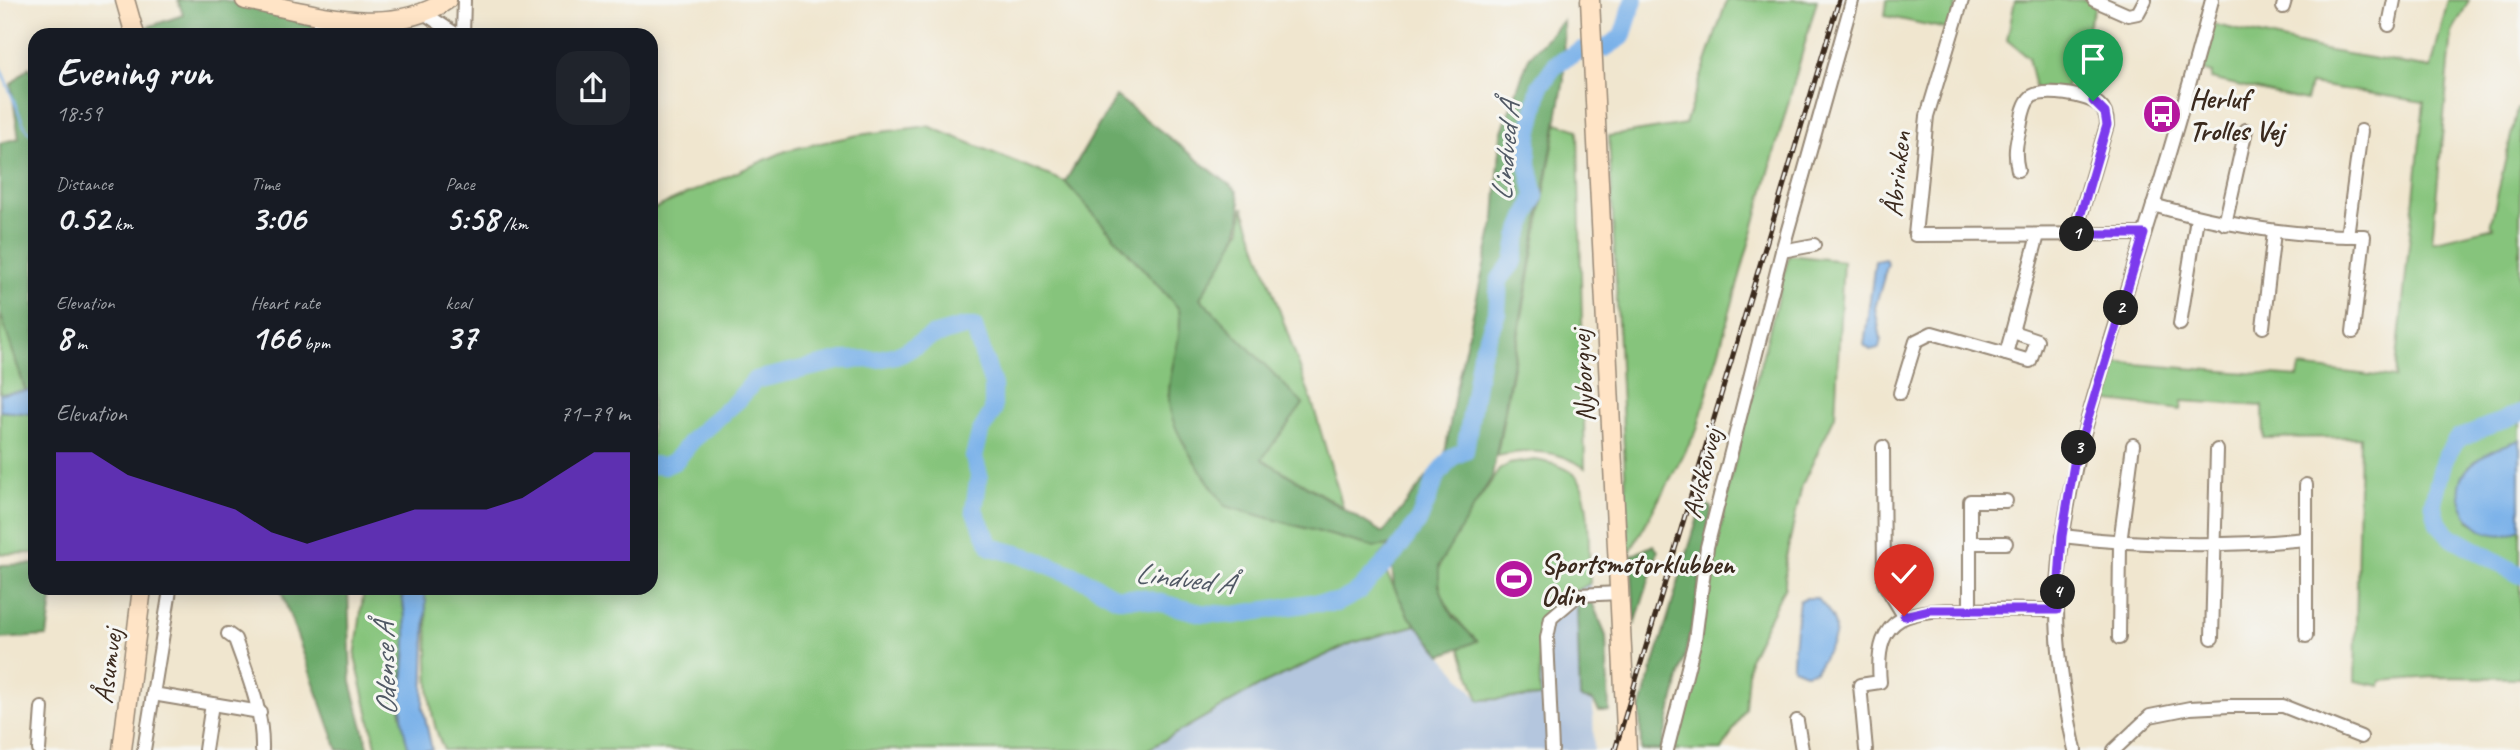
<!DOCTYPE html>
<html lang="en">
<head>
<meta charset="utf-8">
<style>
  body { margin:0; font-family:Caveat,sans-serif; background:#20242c; color:#f1f3f6; height:100vh; display:flex; flex-direction:column; font-size:26px; white-space:nowrap }
  * { box-sizing:border-box; margin:0 }
  p { font-size:23px; color:#9ea1a6 }
  .icon { flex:none; width:38px; height:38px; fill:none; stroke:currentColor; stroke-width:2; stroke-linecap:round; stroke-linejoin:round }
  .map { position:relative; flex:1; overflow:hidden }
  .panel { position:absolute; left:28px; top:28px; width:630px; height:567px; display:flex; flex-direction:column; background:#171b24; border-radius:21px; box-shadow:0 4px 18px #0003 }
  .panel>* { flex:none }
  .pin { position:absolute; display:grid; place-items:center; width:60px; height:60px; color:#fff; margin:-72px -30px; border-radius:50% 50% 50% 0; rotate:-45deg; box-shadow:0 0 7px #0007 }
  .pin .icon { rotate:45deg }
  .km { position:absolute; width:35px; height:35px; margin:-18px; border-radius:50%; background:#222; color:#fff; font-size:19px; line-height:35px; text-align:center }
  .round { display:grid; place-items:center; flex:none; width:74px; height:74px; border-radius:21px; background:#20242c }
  .summary { display:flex; align-items:center; justify-content:space-between; height:119px; padding:0 28px }
  h1 { font-size:38px; font-weight:800; line-height:52px }
  .figures { display:grid; grid-template-columns:repeat(3,1fr); gap:10px; height:119px; padding:7px 28px }
  .figures div { display:grid; align-content:center }
  .figures b { font-size:35px; font-weight:800 }
  .figures small { font-size:19px; font-weight:400 }
  .figures p { font-size:19px }
  .chart { height:196px; padding:14px 28px }
  .chart p { display:flex; justify-content:space-between }
  .chart svg { width:100%; height:126px; margin-top:7px; fill:#7c3aed; opacity:.7 }
  .map>svg:first-child { display:block }
</style>
</head>
<body>
<div class="map">
<svg width="2520" height="750" viewBox="0 0 2520 750">
  <rect width="100%" height="100%" fill="#f6f6f2"/>
  <filter id="ink" filterUnits="userSpaceOnUse"><feTurbulence type="fractalNoise" baseFrequency=".0143" numOctaves="2"/><feDisplacementMap in="SourceGraphic" scale="14" xChannelSelector="R" yChannelSelector="G"/><feConvolveMatrix kernelMatrix="1 2 1 2 8 2 1 2 1" color-interpolation-filters="sRGB"/></filter>
  <filter id="wash" filterUnits="userSpaceOnUse"><feTurbulence type="fractalNoise" baseFrequency=".00686" numOctaves="4" result="noise"/><feDisplacementMap in="SourceGraphic" scale="28" xChannelSelector="R" yChannelSelector="G"/><feGaussianBlur stdDeviation="1.57" result="paint"/><feColorMatrix in="noise" values="0 0 0 0 0 0 0 0 0 0 0 0 0 0 0 0 0 1.4 0 .05"/><feComposite in="paint" operator="in"/></filter>
  <g filter="url(#wash)">
    <rect width="100%" height="100%" fill="#f0e6cf"/>
    <path fill="#b4c6de" d="M 1590,583 L 1594,750 L 1147,750 L 1259,686 L 1352,643 L 1417,625 L 1479,700 L 1540,697 L 1541,636 L 1548,613 L 1565,596 Z"/>
    <g fill="#86c47b" stroke="#60774c" stroke-width="2">
      <path d="M 1727,0 L 1817,0 L 1697,430 L 1629,554 L 1609,136 L 1685,124 Z"/>
      <path d="M 1887,0 L 1957,0 L 1951,30 L 1885,16 Z"/>
      <path d="M 2015,0 L 2088,0 L 2095,7 L 2065,90 L 2035,88 L 2028,57 L 2007,40 Z"/>
      <path d="M 2448,0 L 2469,0 L 2452,33 L 2432,242 L 2494,227 L 2491,223 L 2517,109 L 2520,109 L 2520,440 L 2469,466 L 2469,521 C 2486,531 2502,541 2520,528 L 2520,678 L 2435,677 L 2381,681 L 2380,686 L 2355,681 L 2360,437 L 2264,438 L 2263,406 L 2182,401 L 2181,410 L 2101,400 L 2110,362 L 2298,377 L 2300,367 L 2395,378 L 2424,102 L 2310,84 L 2306,101 L 2211,79 L 2212,73 L 2199,69 L 2212,24 L 2329,51 L 2431,68 Z"/>
      <path d="M 1557,123 L 1578,130 L 1585,468 C 1558,449 1528,449 1497,456 Z"/>
      <path d="M 928,126 L 1065,182 L 1179,309 L 1182,326 L 1168,398 L 1225,506 L 1374,547 L 1390,545 L 1379,558 L 1408,615 L 1417,625 L 1352,643 L 1259,686 L 1147,750 L 444,750 C 419,700 434,641 423,588 L 651,588 L 651,210 L 788,150 L 858,135 Z"/>
      <path d="M 1243,207 L 1313,405 L 1343,507 L 1262,459 L 1200,298 L 1241,229 Z"/>
      <path d="M 1789,255 L 1843,261 L 1835,416 L 1802,485 L 1786,558 L 1785,586 L 1749,659 L 1745,709 L 1722,750 L 1674,750 L 1703,624 L 1729,484 Z"/>
      <path d="M 0,312 L 26,392 L 0,394 Z"/>
      <path d="M 0,411 L 35,414 L 35,553 L 0,554 Z"/>
      <path d="M 1535,460 C 1548,462 1566,466 1576,476 C 1592,492 1588,559 1590,583 C 1579,590 1567,594 1557,603 C 1533,625 1541,667 1540,697 L 1479,700 L 1460,648 L 1477,641 C 1452,616 1429,590 1443,553 L 1499,470 L 1509,464 Z"/>
      <path d="M 364,588 L 401,588 L 407,633 L 399,704 L 409,750 L 377,750 L 355,657 Z"/>
    </g>
    <g fill="#6caa6b" stroke="#546a44" stroke-width="2">
      <path d="M 178,0 L 224,0 L 313,23 L 311,35 L 143,35 L 142,29 L 183,15 Z"/>
      <path d="M 1563,20 L 1564,80 L 1492,477 L 1439,565 L 1439,585 L 1446,604 L 1454,618 L 1477,641 L 1442,655 L 1408,615 L 1394,587 L 1390,545 L 1374,547 L 1225,506 C 1207,478 1170,433 1169,401 C 1167,369 1184,340 1179,309 L 1065,182 L 1116,96 L 1236,190 C 1253,230 1220,263 1200,298 L 1303,404 L 1262,459 L 1383,533 L 1445,454 L 1456,388 L 1495,218 L 1501,134 L 1529,57 Z"/>
      <path d="M 29,67 L 35,76 L 35,390 L 26,392 L 0,312 L 0,143 L 19,138 L 11,84 Z"/>
      <path d="M 1702,504 L 1712,507 L 1692,627 L 1661,750 L 1641,750 L 1640,710 Z"/>
      <path d="M 1653,545 L 1658,551 L 1635,625 L 1631,556 Z"/>
      <path d="M 35,564 L 35,588 L 54,588 L 47,636 L 0,639 L 0,565 Z"/>
      <path d="M 280,588 L 348,588 L 351,682 L 369,750 L 338,750 Z"/>
      <path d="M 1591,600 L 1606,636 L 1609,711 L 1599,711 L 1593,701 L 1580,698 L 1577,607 L 1581,601 Z"/>
    </g>
    <g fill="#79b1e9" stroke="#5a6e84" stroke-width="2">
      <path d="M 1885,259 L 1888,263 L 1875,308 L 1881,339 L 1879,348 L 1870,350 L 1864,345 L 1875,261 Z"/>
      <path d="M 35,390 L 35,414 L 0,411 L 0,394 Z"/>
      <path d="M 2520,440 L 2520,528 C 2483,554 2438,497 2471,465 C 2483,453 2504,445 2520,440 Z"/>
      <path d="M 401,588 L 423,588 L 426,602 L 423,708 L 432,750 L 409,750 C 395,705 405,686 406,642 C 407,624 404,606 401,588 Z"/>
      <path d="M 1805,598 L 1816,598 C 1848,626 1834,640 1815,671 L 1805,673 L 1793,668 C 1792,663 1798,608 1799,601 Z"/>
    </g>
    <g fill="none" stroke-linecap="round" stroke-linejoin="round">
      <path stroke="#79b1e9" stroke-width="2.5" d="M 0,67 L 24,125 L 30,133 L 35,133"/>
      <g stroke="#79b1e9" stroke-width="18">
        <path d="M 1605,48 L 1622,37 L 1634,0"/>
        <path d="M 2520,413 L 2457,439 L 2444,460 L 2433,502 L 2438,523 L 2450,536 L 2520,575"/>
        <path d="M 651,465 L 664,466 L 675,461 L 694,438 L 738,400 L 755,380 L 843,360 L 878,359 L 901,354 L 932,336 L 964,327 L 974,327 L 993,385 L 993,411 L 980,433 L 974,457 L 979,475 L 974,510 L 991,547 L 1032,558 L 1085,580 L 1117,598 L 1141,598 L 1201,613 L 1234,615 L 1310,603 L 1337,603 L 1358,592 L 1395,553 L 1419,520 L 1437,476 L 1452,457 L 1465,451 L 1481,354 L 1497,313 L 1499,280 L 1514,261 L 1518,238 L 1535,196 L 1528,164 L 1528,140 L 1540,86 L 1556,64 L 1581,50"/>
      </g>
    </g>
  </g>
  <g filter="url(#ink)">
    <g fill="none" stroke-linecap="round" stroke-linejoin="round">
      <defs>
        <g id="street">
          <path d="M 1962,0 L 1927,116 L 1915,235 L 2144,234"/>
          <path d="M 2094,0 L 2128,15 L 2138,13 L 2145,0"/>
          <path d="M 2283,7 L 2285,0"/>
          <path d="M 424,13 L 457,35"/>
          <path d="M 2389,25 L 2394,0"/>
          <path d="M 317,35 L 321,13"/>
          <path d="M 463,35 L 464,0"/>
          <path d="M 2018,170 C 2014,154 2016,144 2020,128 C 2022,118 2023,104 2031,97 C 2042,88 2089,95 2099,105 C 2105,110 2107,117 2107,125 L 2075,234"/>
          <path d="M 2153,205 C 2223,225 2291,237 2364,236 L 2353,332"/>
          <path d="M 2225,224 L 2246,130"/>
          <path d="M 2347,236 L 2361,131"/>
          <path d="M 1782,251 L 1852,1"/>
          <path d="M 2180,324 L 2197,218"/>
          <path d="M 2263,327 L 2274,232"/>
          <path d="M 2013,332 L 2037,340 L 2030,361 L 2006,354 L 2038,235"/>
          <path d="M 1900,393 L 1916,341 L 1932,333 L 2006,354"/>
          <path d="M 1883,447 L 1884,583 L 1904,616"/>
          <path d="M 2062,536 C 2144,546 2224,547 2306,539"/>
          <path d="M 1970,543 L 2006,543"/>
          <path d="M 1970,610 L 1970,501 L 2006,501"/>
          <path d="M 228,634 L 235,639 C 248,676 263,710 262,750"/>
          <path d="M 2306,636 L 2306,485"/>
          <path d="M 2119,638 L 2120,543 L 2133,445"/>
          <path d="M 2212,638 L 2217,450"/>
          <path d="M 153,694 L 260,712"/>
          <path d="M 1797,721 L 1802,750"/>
          <path d="M 39,750 L 42,708"/>
          <path d="M 144,750 L 170,590"/>
          <path d="M 205,750 L 212,704"/>
          <path d="M 1552,750 L 1547,638 L 1551,618 L 1578,595 L 1619,593"/>
          <path d="M 1667,750 L 1695,640 L 1707,547 L 1782,251 L 1814,245"/>
          <path d="M 1866,750 L 1860,685 L 1880,682 C 1873,611 1912,610 1970,610 C 1999,609 2028,610 2057,610"/>
          <path d="M 2075,750 C 2065,705 2057,655 2057,608 C 2059,500 2092,401 2124,299 C 2155,200 2186,101 2212,0"/>
          <path d="M 2114,750 L 2150,716 L 2190,708 L 2229,706 L 2283,706 L 2361,737"/>
        </g>
        <g id="secondary">
          <path d="M 125,0 L 135,35"/>
          <path d="M 245,0 C 310,12 389,40 447,0"/>
          <path d="M 1590,0 L 1627,750"/>
          <path d="M 122,750 L 142,588"/>
        </g>
      </defs>
      <use href="#street" stroke="#968876" stroke-width="16"/>
      <use href="#secondary" stroke="#968876" stroke-width="21"/>
      <use href="#street" stroke="#fff" stroke-width="12"/>
      <use href="#secondary" stroke="#ffe4c6" stroke-width="18"/>
      <defs>
        <path id="rail" d="M 1615,750 L 1839,0"/>
      </defs>
      <use href="#rail" stroke="#3b2a1e" stroke-width="5"/>
      <use href="#rail" stroke="#f6f6f2" stroke-width="2.5" stroke-dasharray="8" stroke-linecap="butt"/>
    </g>
  </g>
  <g fill="none" stroke-linecap="round" stroke-linejoin="round" filter="url(#ink)">
    <defs>
      <path id="route" d="M 1904,616 L 1930,610 L 2057,610 L 2062,536 L 2074,464 L 2144,234 L 2075,234 L 2107,125 L 2105,113 L 2093,101"/>
    </defs>
    <use href="#route" stroke="#fff" stroke-width="14"/>
    <use href="#route" stroke="#7c3aed" stroke-width="9"/>
  </g>
  <defs>
    <symbol id="bus-disc" viewBox="-11 -11 22 22"><circle r="9.5" fill="#b5179e" stroke="#f6f6f2"/><path d="M-5-6H5V4H4V6H2V4H-2V6H-4V4H-5ZM-3.5-4V0h7V-4ZM-3.5 1.2v1.5H-2V1.2ZM2 1.2v1.5H3.5V1.2Z" fill="#fff"/></symbol>
    <symbol id="stadium-disc" viewBox="-11 -11 22 22"><circle r="9.5" fill="#b5179e" stroke="#f6f6f2"/><path d="M0-5a6.5 5 0 1 0 0 10a6.5 5 0 1 0 0-10ZM-3.5-1.8h7v3.6h-7Z" fill="#fff"/></symbol>
  </defs>
  <g fill-rule="evenodd">
    <use href="#bus-disc" x="2140" y="92" width="44" height="44"/>
    <use href="#stadium-disc" x="1492" y="557" width="44" height="44"/>
  </g>
  <g text-anchor="middle" stroke-width="6" stroke-linejoin="round" paint-order="stroke">
    <g font-size="28" font-weight="bold" fill="#3b2a1e" stroke="#f6f6f2" text-anchor="start">
      <text x="2189" y="108">Herluf<tspan x="2189" dy="32">Trolles Vej</tspan></text>
      <text x="1541" y="573">Sportsmotorklubben<tspan x="1541" dy="32">Odin</tspan></text>
    </g>
    <g font-size="28" fill="#3b2a1e" stroke="#f6f6f2">
      <text transform="translate(1896 174) rotate(-84)" y="10">Åbrinken</text>
      <text transform="translate(1582 376) rotate(-93)" y="10">Nyborgvej</text>
      <text transform="translate(1701 473) rotate(-76)" y="10">Avlskovvej</text>
      <text transform="translate(107 666) rotate(-82)" y="10">Åsumvej</text>
    </g>
    <g font-size="30" font-style="italic" fill="#515965" stroke="#f6f6f2">
      <text transform="translate(1505 152) rotate(-85)" y="10">Lindved Å</text>
      <text transform="translate(1184 578) rotate(7)" y="10">Lindved Å</text>
      <text transform="translate(385 670) rotate(-92)" y="10">Odense Å</text>
    </g>
  </g>
</svg>
<div class="pin" style="left:2093px;top:101px;background:#1e9e55"><svg class="icon" aria-label="arrive" viewBox="0 0 24 24"><path d="M6 21V4h12l-3 4 3 4H6"/></svg></div>
<div class="pin" style="left:1904px;top:616px;background:#d93025"><svg class="icon" aria-label="check" viewBox="0 0 24 24"><path d="M5 12l5 5 9-10"/></svg></div>
<b class="km" style="left:2077px;top:234px">1</b>
<b class="km" style="left:2121px;top:308px">2</b>
<b class="km" style="left:2079px;top:448px">3</b>
<b class="km" style="left:2058px;top:592px">4</b>
<section class="panel">
<div class="summary"><div><h1>Evening run</h1><p>18:59</p></div><a class="round"><svg class="icon" aria-label="share" viewBox="0 0 24 24"><path d="M12 15V3M7 8l5-5 5 5M5 13v7h14v-7"/></svg></a></div>
<div class="figures">
<div><p>Distance</p><b>0.52<small> km</small></b></div>
<div><p>Time</p><b>3:06</b></div>
<div><p>Pace</p><b>5:58<small> /km</small></b></div>
</div>
<div class="figures">
<div><p>Elevation</p><b>8<small> m</small></b></div>
<div><p>Heart rate</p><b>166<small> bpm</small></b></div>
<div><p>kcal</p><b>37</b></div>
</div>
<div class="chart"><p><span>Elevation</span>71–79 m</p>
<svg viewBox="0 0 160 44" preserveAspectRatio="none"><path d="M0 44V6L10 6L20 14L30 18L40 22L50 26L60 34L70 38L80 34L90 30L100 26L110 26L120 26L130 22L140 14L150 6L160 6V44z"/></svg>
</div>
</section>
</div>
</body>
</html>
